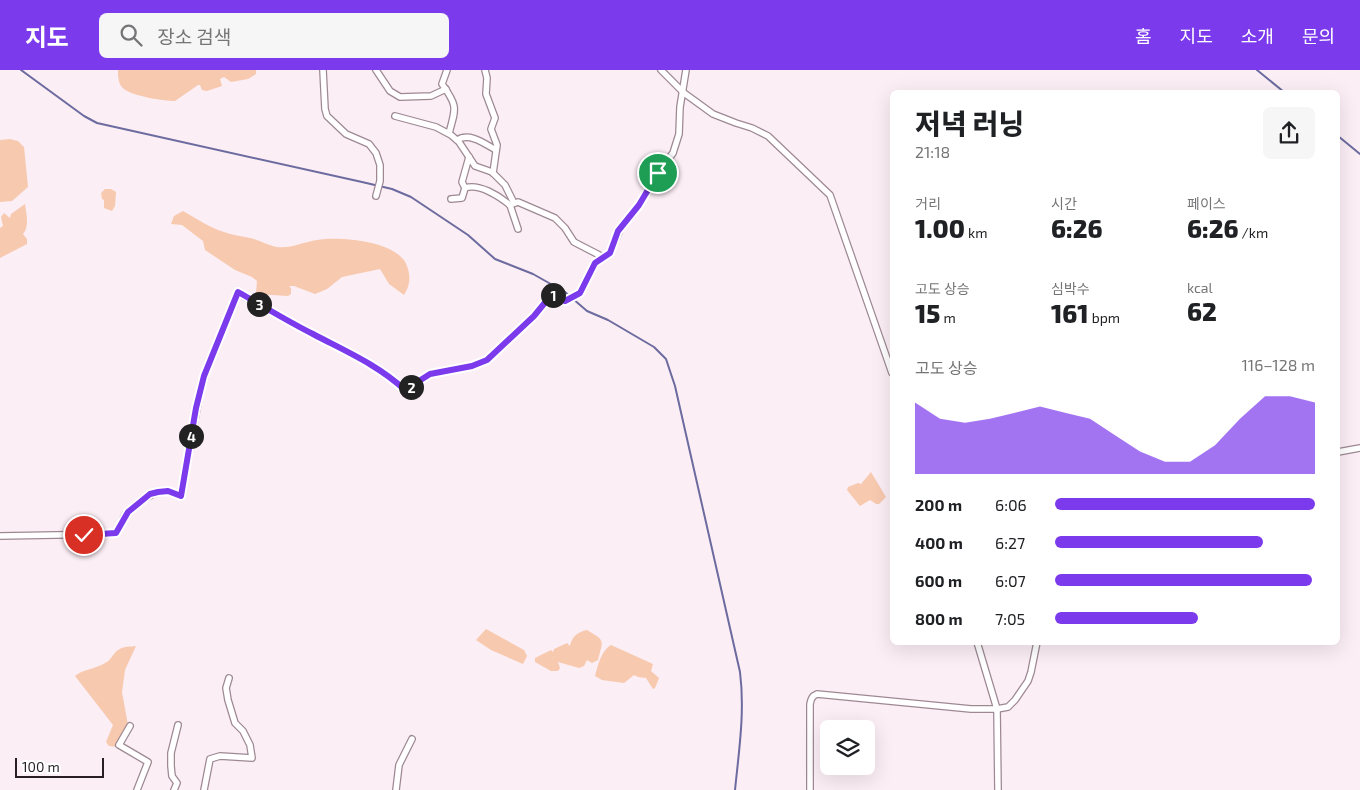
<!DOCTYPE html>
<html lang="ko">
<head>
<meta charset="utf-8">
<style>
  body { margin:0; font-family:"Exo 2","Noto Sans KR",sans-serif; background:#f6f6f6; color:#202124; height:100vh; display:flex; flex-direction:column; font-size:19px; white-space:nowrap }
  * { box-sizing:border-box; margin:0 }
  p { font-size:16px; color:#757577 }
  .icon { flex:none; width:28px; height:28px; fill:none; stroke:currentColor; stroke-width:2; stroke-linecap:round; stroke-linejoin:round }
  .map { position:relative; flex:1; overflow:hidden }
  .details { position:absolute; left:890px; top:20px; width:450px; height:555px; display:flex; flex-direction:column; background:#fff; border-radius:8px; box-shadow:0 5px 20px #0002 }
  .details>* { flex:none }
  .fabs { position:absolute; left:820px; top:650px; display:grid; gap:10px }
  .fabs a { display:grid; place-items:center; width:55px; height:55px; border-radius:8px; background:#fff; box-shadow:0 5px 20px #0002; font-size:25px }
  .scale { position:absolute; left:15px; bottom:12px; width:89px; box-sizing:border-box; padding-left:5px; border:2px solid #271f23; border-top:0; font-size:14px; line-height:18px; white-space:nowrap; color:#271f23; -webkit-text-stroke:4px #fff; paint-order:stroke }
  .pin { position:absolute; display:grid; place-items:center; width:42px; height:42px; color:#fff; margin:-21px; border:2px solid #fff; border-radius:50%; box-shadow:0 1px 5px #0007 }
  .km { position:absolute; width:25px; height:25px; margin:-12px; border-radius:50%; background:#222; color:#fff; font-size:14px; line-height:25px; text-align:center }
  .round { display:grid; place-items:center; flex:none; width:52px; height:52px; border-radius:8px; background:#f6f6f6 }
  .head { display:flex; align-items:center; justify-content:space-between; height:85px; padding:0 25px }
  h1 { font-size:28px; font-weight:800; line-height:38px }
  .stats { display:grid; grid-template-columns:repeat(3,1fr); gap:8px; height:85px; padding:5px 25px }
  .stats div { display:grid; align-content:center }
  .stats b { font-size:25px; font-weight:800 }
  .stats small { font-size:14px; font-weight:400 }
  .stats p { font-size:14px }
  .chart { height:140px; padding:10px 25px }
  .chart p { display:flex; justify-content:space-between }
  .chart svg { width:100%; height:90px; margin-top:5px; fill:#7c3aed; opacity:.7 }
  ul { padding:0 25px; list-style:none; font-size:16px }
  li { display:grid; grid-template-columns:80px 60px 1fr; align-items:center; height:38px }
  li i { height:12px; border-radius:6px; background:#7c3aed }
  header { display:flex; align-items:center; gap:30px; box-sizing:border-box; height:70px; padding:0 25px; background:#7c3aed; color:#fff }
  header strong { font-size:24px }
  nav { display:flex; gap:28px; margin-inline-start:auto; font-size:18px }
  .search { width:350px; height:45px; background:#f6f6f6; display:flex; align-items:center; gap:12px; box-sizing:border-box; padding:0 18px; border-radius:8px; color:#757577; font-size:19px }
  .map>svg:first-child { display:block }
</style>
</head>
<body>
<header>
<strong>지도</strong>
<div class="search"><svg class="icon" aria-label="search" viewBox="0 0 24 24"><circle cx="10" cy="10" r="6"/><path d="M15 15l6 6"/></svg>장소 검색</div>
<nav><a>홈</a><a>지도</a><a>소개</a><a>문의</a></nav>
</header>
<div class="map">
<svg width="1360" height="720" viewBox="0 0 1360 720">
  <rect width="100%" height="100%" fill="#fceef5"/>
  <g fill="#f7c9af">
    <path d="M 118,0 L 256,0 L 256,4 L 248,9 L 231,12 L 224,7 L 220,9 L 222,16 L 207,21 L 202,20 L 200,15 L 198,15 L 175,31 C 164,31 132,26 124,19 C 118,15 118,6 118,0 Z"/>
    <path d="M 10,69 L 18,71 L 24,77 L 28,117 L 12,131 L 0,132 L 0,70 Z"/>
    <path d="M 105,119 L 111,119 L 116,122 L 115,136 L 112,141 L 104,138 L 104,130 L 102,129 L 101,123 Z"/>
    <path d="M 25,134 C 26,143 30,156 23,164 L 27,169 L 27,174 L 0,188 L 0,158 L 3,156 L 1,147 L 4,143 L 10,148 L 11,144 Z"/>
    <path d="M 183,141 C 196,148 210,158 224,162 C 232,165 242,166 250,168 C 259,170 267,175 276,177 C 291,179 303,172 317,170 C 340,166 399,171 407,196 C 411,207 410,216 404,225 L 389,214 L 380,199 L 342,207 L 327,219 L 315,224 L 294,216 L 289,216 L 291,218 L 291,224 L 288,226 L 256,224 L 257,211 L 252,207 L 235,200 L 205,180 L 203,171 L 182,155 L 171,154 L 174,146 Z"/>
    <path d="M 871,402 L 886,427 L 879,434 L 876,434 L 870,430 L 860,436 L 847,420 L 848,417 L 858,413 L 861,414 Z"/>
    <path d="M 486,559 L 524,580 L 527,586 L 523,594 L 491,580 L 476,570 Z"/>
    <path d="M 587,560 C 606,571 603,570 598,590 L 592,593 L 587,590 L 584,596 L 579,598 L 558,592 L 560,598 L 558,601 L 551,601 L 535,592 L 535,588 L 551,580 L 553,582 L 554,579 L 567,573 L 570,576 C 572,566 578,562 587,560 Z"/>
    <path d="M 611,575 L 653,594 L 651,601 L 659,608 L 655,618 L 653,619 L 646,608 L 638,607 L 634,605 L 624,613 L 602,610 L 595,606 C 598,595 601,581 611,575 Z"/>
    <path d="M 136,576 L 125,600 L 122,622 L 128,655 L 117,677 L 109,676 L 106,672 L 113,655 L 75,606 C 83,599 96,599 105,593 C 112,590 113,582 120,579 C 124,576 131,577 136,576 Z"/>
  </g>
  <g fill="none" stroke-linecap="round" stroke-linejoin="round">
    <g stroke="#6c6b9f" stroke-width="2">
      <path d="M 21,0 L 84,46 L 97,53 L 362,112 L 392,119 L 411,127 L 468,165 L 495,189 L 533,204 L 565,222 L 587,241 L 608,250 L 654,277 L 666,289 L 675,316 L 740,602 C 745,642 739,680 735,720"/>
      <path d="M 1257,0 L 1284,22"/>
      <path d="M 1338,66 L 1360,84"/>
    </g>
    <defs>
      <g id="street">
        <path d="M 323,0 L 325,39 L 327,46 L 346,64 L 369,74 L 376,83 L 380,95 L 380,111 L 376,126"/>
        <path d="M 376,0 L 390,21 L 400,27 L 431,26 L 446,19"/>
        <path d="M 447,0 L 442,14 C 458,36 456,38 449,63"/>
        <path d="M 485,0 L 487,8 L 486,24 L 495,48 L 491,59 L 497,75 L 493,103"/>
        <path d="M 661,0 L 684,23 L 713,44 L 736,53 L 752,58 L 768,66 L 830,125 L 892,303"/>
        <path d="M 395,46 L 436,57 L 451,65 L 459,72 L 475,96 L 492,102 L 505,115 L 514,133"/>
        <path d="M 457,70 C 470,62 485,74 496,80"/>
        <path d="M 465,118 L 462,112 L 469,87"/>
        <path d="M 451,129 L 462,128 L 465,118 C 479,113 499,126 510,135"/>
        <path d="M 518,159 L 510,135 L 518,132 L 555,148 L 565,158 L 574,172 L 603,187"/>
        <path d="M 547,223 L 565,231 L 580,223 L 595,193 L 610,183 L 622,155 L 639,135 L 654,108 L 673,83 L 679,64 L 680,37 L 686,0"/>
        <path d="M 1338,382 L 1360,378"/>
        <path d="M 0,466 L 112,464 C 122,460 120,452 125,445 C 128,441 133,438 137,434 C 152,423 163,417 181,426 L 200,322 L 208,295 L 237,223 C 263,236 287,251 313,264 C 345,281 378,295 405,320 L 430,304 L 472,296 L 487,290 L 534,246 L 552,225"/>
        <path d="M 977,572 L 997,639 L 998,720"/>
        <path d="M 130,656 L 119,675 L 148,692 L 137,720"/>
        <path d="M 174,720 L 177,713 L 172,706 L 171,696 L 171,683 L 178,655"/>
        <path d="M 204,720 L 210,689 L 220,686 L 252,688 L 250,675 L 243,661 L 235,653 L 228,630 L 226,618 L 229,608"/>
        <path d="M 396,720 L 399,695 L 412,669"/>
        <path d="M 810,720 L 810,634 C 811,629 812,626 817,624 L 971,639 L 997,639 L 1008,637 L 1015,630 L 1028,611 L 1031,602 L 1037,572"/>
      </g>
    </defs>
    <use href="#street" stroke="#9e8993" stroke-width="8"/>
    <use href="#street" stroke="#fff" stroke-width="5.5"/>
  </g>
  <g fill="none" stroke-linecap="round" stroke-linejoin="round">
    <defs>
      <path id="route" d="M 84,465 L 116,463 L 128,442 L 150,424 L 158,422 L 168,421 L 181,426 L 196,338 L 204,306 L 238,222 C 263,236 287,251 313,264 C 345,281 378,295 405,320 L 430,304 L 472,296 L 487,290 L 534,246 L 552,224 L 565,231 L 580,223 L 595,193 L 610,183 L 618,161 L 639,135 L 658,103"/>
    </defs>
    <use href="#route" stroke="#fff" stroke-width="10"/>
    <use href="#route" stroke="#7c3aed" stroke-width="6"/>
  </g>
</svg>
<div class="fabs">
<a><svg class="icon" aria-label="layers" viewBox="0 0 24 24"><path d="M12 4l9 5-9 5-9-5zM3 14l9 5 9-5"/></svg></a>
</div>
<div class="scale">100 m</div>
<div class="pin" style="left:658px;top:103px;background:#1e9e55"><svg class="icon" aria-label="arrive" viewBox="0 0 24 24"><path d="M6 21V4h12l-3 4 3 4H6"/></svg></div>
<div class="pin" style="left:84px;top:465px;background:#d93025"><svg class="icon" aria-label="check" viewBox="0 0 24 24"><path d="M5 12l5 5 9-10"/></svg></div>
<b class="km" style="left:553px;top:225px">1</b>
<b class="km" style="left:411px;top:317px">2</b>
<b class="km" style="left:259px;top:234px">3</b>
<b class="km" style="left:191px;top:366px">4</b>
<section class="details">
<div class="head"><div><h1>저녁 러닝</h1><p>21:18</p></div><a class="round"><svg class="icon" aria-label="share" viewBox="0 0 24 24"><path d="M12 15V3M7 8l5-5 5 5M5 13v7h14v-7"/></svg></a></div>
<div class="stats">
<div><p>거리</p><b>1.00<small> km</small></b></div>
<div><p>시간</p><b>6:26</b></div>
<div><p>페이스</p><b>6:26<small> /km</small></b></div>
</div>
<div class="stats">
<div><p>고도 상승</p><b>15<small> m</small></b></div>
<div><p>심박수</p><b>161<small> bpm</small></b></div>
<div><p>kcal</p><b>62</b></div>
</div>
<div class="chart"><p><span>고도 상승</span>116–128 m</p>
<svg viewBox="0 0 160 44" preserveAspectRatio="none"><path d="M0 44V9L10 17L20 19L30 17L40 14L50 11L60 14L70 17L80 25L90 33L100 38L110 38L120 30L130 17L140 6L150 6L160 9V44z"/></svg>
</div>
<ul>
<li><b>200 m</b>6:06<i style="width:100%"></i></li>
<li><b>400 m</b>6:27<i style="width:80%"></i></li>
<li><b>600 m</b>6:07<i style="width:99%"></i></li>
<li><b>800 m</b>7:05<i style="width:55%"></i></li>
</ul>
</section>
</div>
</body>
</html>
